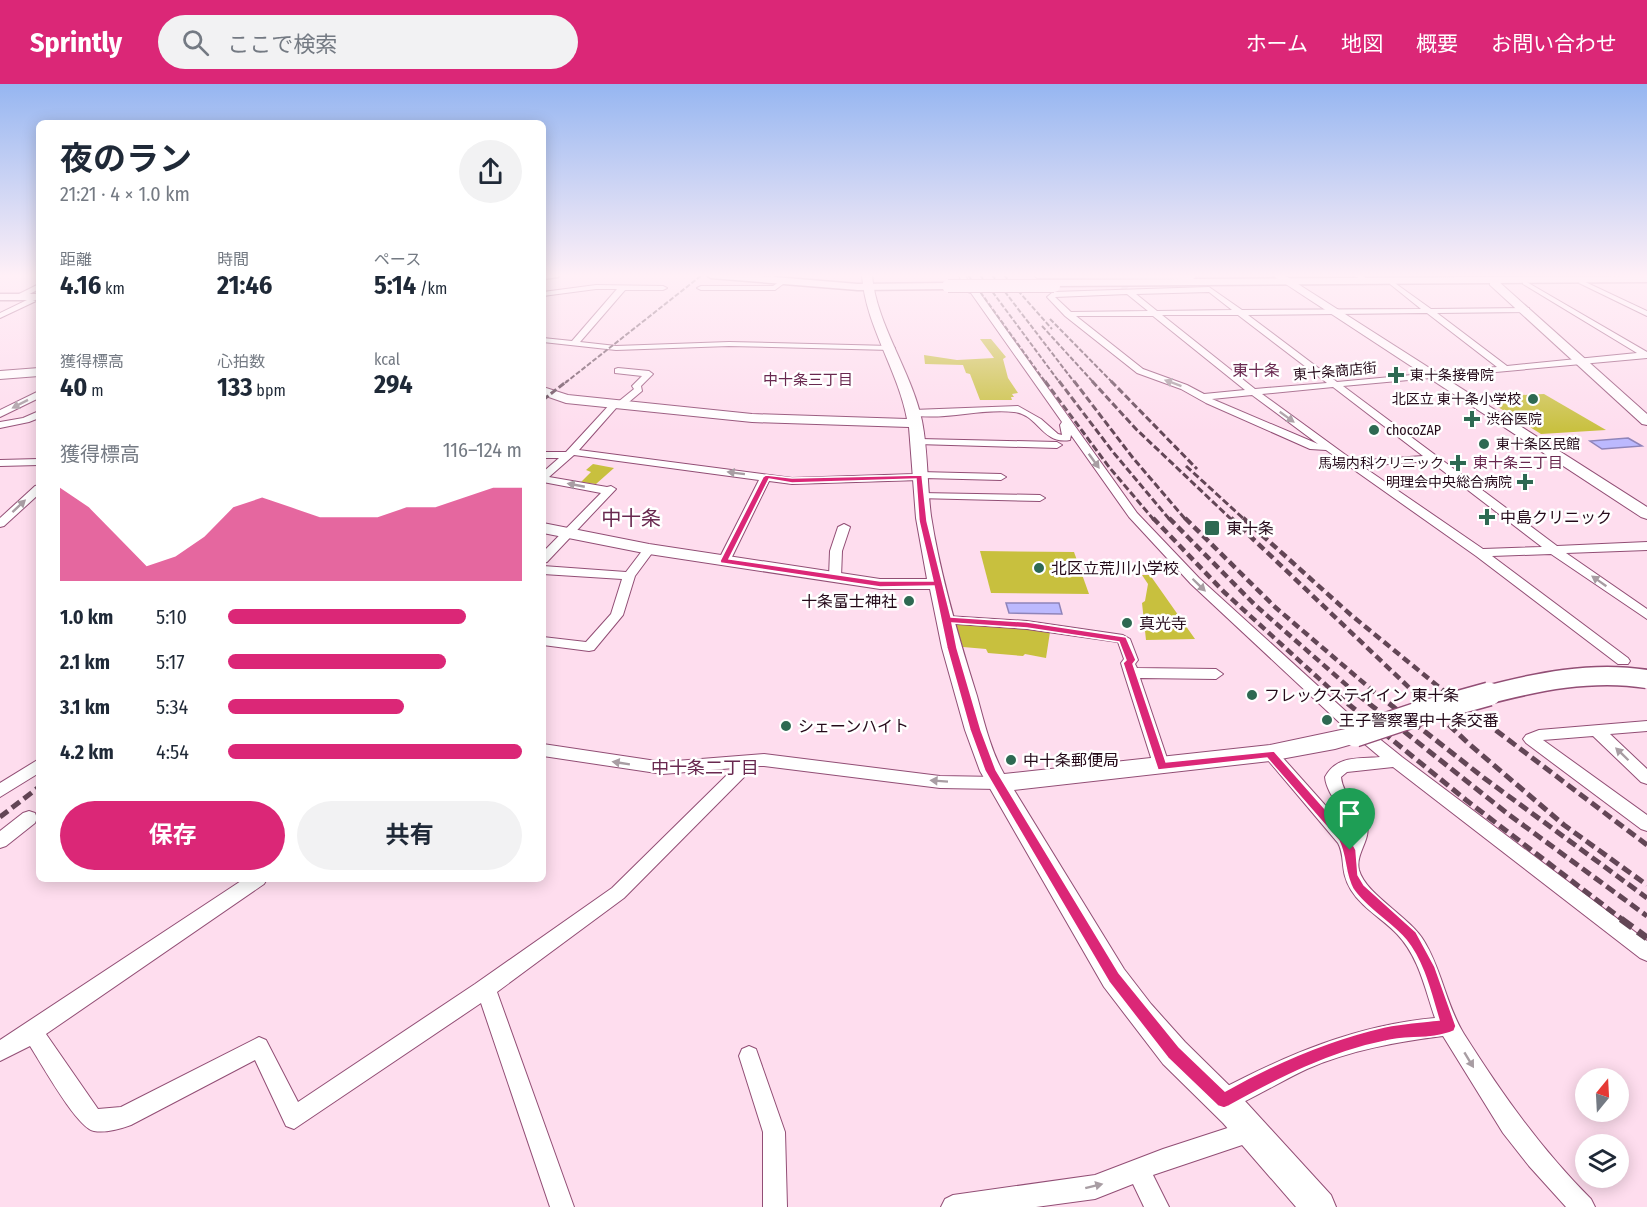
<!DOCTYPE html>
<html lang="ja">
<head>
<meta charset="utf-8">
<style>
  body { margin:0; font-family:"Fira Sans Condensed","Noto Sans JP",sans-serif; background:#f2f2f3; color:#1f2937; height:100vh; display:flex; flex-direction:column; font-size:22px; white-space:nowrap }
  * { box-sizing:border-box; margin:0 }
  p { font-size:20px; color:#747a83 }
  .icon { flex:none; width:33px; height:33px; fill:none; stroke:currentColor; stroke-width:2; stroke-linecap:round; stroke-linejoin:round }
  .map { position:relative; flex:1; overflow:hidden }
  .drawer { position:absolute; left:36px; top:36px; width:510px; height:762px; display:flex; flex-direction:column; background:#fff; border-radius:9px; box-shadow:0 3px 15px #0003 }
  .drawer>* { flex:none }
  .needle { width:39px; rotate:18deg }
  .tools { position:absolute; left:1575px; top:984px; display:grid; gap:12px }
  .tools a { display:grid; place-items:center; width:54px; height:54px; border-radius:50%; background:#fff; box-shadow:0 3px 15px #0003; font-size:30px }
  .pin { position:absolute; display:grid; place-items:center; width:51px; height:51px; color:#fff; margin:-62px -26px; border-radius:50% 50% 50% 0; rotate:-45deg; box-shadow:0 0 6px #0007 }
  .pin .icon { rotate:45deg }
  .round { display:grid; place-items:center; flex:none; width:63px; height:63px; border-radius:32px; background:#f2f2f3 }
  .summary { display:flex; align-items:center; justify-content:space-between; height:102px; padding:0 24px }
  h1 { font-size:33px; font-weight:700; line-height:45px }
  .metrics { display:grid; grid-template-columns:repeat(3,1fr); gap:9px; height:102px; padding:6px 24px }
  .metrics div { display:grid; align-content:center }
  .metrics b { font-size:26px; font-weight:700 }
  .metrics small { font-size:16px; font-weight:400 }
  .metrics p { font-size:16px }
  .chart { height:168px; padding:12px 24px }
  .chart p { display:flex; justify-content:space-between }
  .chart svg { width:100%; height:108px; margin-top:6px; fill:#db2777; opacity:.7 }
  .cta { display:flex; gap:12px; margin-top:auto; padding:12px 24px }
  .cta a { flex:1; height:69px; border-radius:36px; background:#db2777; color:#fff; font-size:24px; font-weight:700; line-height:69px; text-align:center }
  .cta a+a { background:#f2f2f3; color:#1f2937 }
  ul { padding:0 24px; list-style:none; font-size:20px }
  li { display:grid; grid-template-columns:96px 72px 1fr; align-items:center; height:45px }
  li i { height:15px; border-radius:8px; background:#db2777 }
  header { display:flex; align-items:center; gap:36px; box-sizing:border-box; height:84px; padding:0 30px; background:#db2777; color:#fff }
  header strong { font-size:28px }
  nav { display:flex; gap:33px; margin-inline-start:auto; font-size:21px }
  .search { width:420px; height:54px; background:#f2f2f3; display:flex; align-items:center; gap:15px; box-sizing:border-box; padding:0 21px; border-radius:33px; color:#747a83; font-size:22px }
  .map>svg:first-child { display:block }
</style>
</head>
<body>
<header>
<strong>Sprintly</strong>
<div class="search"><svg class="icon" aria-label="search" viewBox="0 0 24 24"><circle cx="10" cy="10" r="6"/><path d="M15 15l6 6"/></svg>ここで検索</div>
<nav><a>ホーム</a><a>地図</a><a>概要</a><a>お問い合わせ</a></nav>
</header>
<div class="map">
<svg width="1647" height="1123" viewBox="0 0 1647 1123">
  <rect width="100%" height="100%" fill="#feddee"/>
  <g fill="#c8c03e">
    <path d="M 980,255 L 991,255 L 1006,273 L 1003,275 L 1008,294 L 1018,309 L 1012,310 L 1014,313 L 1011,313 L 1012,316 L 980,316 L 970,290 L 966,289 L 963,281 L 925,280 L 924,271 L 957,276 L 994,274 Z"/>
    <path d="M 1544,310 L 1606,346 L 1541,350 L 1482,313 Z"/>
    <path d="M 593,380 L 614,384 L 596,400 L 581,398 L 591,388 L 586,386 Z"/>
    <path d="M 980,467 L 1074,468 L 1089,510 L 991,509 Z"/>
    <path d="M 1142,491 L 1150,491 L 1195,555 L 1146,556 L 1142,519 L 1145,517 L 1148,500 Z"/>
    <path d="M 959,539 L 1021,542 L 1050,548 L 1046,574 L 1025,570 L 1023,572 L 988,569 L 986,565 L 963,563 L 955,542 Z"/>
  </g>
  <g fill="#bcb9fe" stroke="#8f84ba" stroke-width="1.5">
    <path d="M 1628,354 L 1642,362 L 1602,365 L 1590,357 Z"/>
    <path d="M 1006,519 L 1059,519 L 1062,530 L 1009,529 Z"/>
  </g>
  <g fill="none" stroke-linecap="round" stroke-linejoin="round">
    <g stroke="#ddbdce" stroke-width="8" stroke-dasharray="8 4" stroke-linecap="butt">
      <path d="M 1196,194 L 1209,205"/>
      <path d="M 1113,195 L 1126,206"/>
    </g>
    <defs>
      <g id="street">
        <path d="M 769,191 L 776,191 L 772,194 Z"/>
        <path d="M 959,191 L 965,191 L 971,204 L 977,205 L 1137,429 L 1199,494 L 1351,632 L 1402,673 L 1647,857 L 1647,877 L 1640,874 L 1393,683 L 1347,688 L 1341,693 C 1343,713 1361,723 1367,741 C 1371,756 1355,770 1359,786 C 1366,811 1409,832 1424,857 C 1442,886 1446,921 1464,950 C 1502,1010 1541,1065 1591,1115 L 1595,1123 L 1566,1123 L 1529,1082 L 1503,1049 L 1443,952 C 1396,958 1351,966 1307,985 C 1279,998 1253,1015 1224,1027 L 1216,1024 L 1213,1016 L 1216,1008 C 1286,971 1356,941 1435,934 C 1425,905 1419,873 1397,850 C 1383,835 1362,824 1351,806 C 1339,786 1346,774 1338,759 L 1262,669 L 1265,665 L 1275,665 L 1350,749 C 1352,731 1327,715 1325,693 C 1337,671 1358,675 1380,673 L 1341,640 L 1191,500 L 1129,433 L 1071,351 L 1070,356 C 1042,361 1038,330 1014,328 C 980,324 944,337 910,331 L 910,327 L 913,326 L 1018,322 L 1041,335 L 1058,350 L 1062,351 L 1060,341 L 1062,338 L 971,209 L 965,207 Z"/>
        <path d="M 1034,191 L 1193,191 L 1196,193 L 1193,195 L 1037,194 Z"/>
        <path d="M 1353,191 L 1361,191 L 1370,197 L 1365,198 Z"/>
        <path d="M 782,196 L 787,197 L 775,206 L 701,206 L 697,204 L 701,202 L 773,202 Z"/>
        <path d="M 1581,196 L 1647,227 L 1647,232 L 1579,199 Z"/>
        <path d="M 1392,197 L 1431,225 L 1529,224 L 1529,228 L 1526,228 L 1437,229 L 1507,282 L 1637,269 L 1523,200 L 1523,198 L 1525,197 L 1647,268 L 1647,274 L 1343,302 L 1557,462 L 1647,458 L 1647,466 L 1566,469 L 1647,525 L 1647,535 L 1551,470 L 1492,472 L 1628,574 L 1630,577 L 1628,580 L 1618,580 L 1476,472 L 1326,366 L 1310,365 L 1206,319 L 1181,305 L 1137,289 L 1065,232 L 1047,213 L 1053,208 L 1209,203 L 1242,226 L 1421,225 L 1390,200 L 1390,198 ZM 1209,208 L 1232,226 L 1157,227 L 1136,210 ZM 1127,210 L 1148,227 L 1071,228 L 1055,213 ZM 1427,229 L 1497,283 L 1337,298 L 1248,231 ZM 1162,231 L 1238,231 L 1327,299 L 1255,305 ZM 1076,232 L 1153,232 L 1245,306 L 1204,310 L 1187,301 L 1143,285 ZM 1333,303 L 1423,372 L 1354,377 L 1262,310 ZM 1252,311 L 1318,360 L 1212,315 ZM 1430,377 L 1542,463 L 1483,465 L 1362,382 Z"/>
        <path d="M 39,200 L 39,205 L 20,215 L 13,213 Z"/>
        <path d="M 596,201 L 663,202 L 667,204 L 663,206 L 625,206 L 580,258 L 616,262 L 729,258 L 891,262 L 895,264 L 891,266 L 729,262 L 616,266 L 543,258 L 543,254 L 572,257 L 617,205 L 596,205 L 543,212 L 543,208 Z"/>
        <path d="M 29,215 L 36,217 L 0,234 L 0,229 Z"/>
        <path d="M 618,284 L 649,287 L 653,290 L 641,302 L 642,307 L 623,323 L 617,323 L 579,366 L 792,394 L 915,390 L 920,388 L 1001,390 L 1006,393 L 1001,396 L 924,394 L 920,396 L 792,400 L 769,397 L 730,477 L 724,481 L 718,477 L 759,396 L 574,371 L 549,393 L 607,403 L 611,402 L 616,405 L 547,478 L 543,479 L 543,468 L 601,409 L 543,398 L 543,388 L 559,374 L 543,374 L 543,368 L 566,368 L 612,318 L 618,318 L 634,305 L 632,302 L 642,292 L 615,289 L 615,285 Z"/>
        <path d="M 39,307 L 39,314 L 0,333 L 0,326 Z"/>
        <path d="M 39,327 L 39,334 L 29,338 L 0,344 L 0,338 L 23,334 Z"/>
        <path d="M 920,355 L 1057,358 L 1062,361 L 1057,364 L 917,360 L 917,356 Z"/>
        <path d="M 39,375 L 39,381 L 0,382 L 0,376 Z"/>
        <path d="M 39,401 L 39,410 L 4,442 L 0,443 L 0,434 L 35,402 Z"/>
        <path d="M 921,409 L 1040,411 L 1045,414 L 1040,417 L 917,414 L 917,410 Z"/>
        <path d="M 844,440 L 850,443 L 842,467 L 841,493 L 835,497 L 829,493 L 830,467 L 838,443 Z"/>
        <path d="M 649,461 L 655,465 L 635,492 L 623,531 L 594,566 L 589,567 L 543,561 L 543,553 L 586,558 L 611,530 L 622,495 L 543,490 L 543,482 L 626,488 L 645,463 Z"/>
        <path d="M 947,532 L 1027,537 L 1123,551 L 1130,555 L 1138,576 L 1135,580 L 1137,584 L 1216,585 L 1223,590 L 1216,595 L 1140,594 L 1170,683 L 1168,687 L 1162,689 L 1156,687 L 1154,683 L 1124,589 L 1121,579 L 1124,575 L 1118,558 L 1027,545 L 942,539 L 940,536 L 942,533 Z"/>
        <path d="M 1647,637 L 1647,647 L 1610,650 L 1647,685 L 1647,700 L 1641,698 L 1593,652 L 1543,656 L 1647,731 L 1647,747 L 1641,745 L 1526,659 L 1523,655 L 1526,651 L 1539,646 Z"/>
        <path d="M 543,660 L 663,678 L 764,670 L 940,692 L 998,693 L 1004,695 L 1006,699 L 1004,703 L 998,705 L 940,704 L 764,682 L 755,682 L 624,814 L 497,908 L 574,1123 L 550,1123 L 481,919 L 294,1045 L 286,1042 L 255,976 L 131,1041 C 120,1045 106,1049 94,1047 C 77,1044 41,979 30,962 L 0,977 L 0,956 L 244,795 L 267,795 L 264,800 L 46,950 L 98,1025 L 121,1023 L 259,953 L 266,956 L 298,1018 L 475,900 L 612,804 L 734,684 L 663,690 L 543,672 Z"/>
        <path d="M 39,675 L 39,689 L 0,713 L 0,699 Z"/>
        <path d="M 29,727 L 35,729 L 37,734 L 35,739 L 6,762 L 0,764 L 0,747 L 23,729 Z"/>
        <path d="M 749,962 L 756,965 L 785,1048 L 787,1123 L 763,1123 L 763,1048 L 739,972 L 742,965 Z"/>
        <path d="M 1252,1036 L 1260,1039 L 1263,1047 L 1260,1055 L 1153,1091 L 1169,1123 L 1144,1123 L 1133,1100 L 1095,1115 L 1036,1123 L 941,1123 L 945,1115 L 953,1111 L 1095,1091 L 1163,1065 Z"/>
      </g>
      <g id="secondary">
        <path d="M 862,191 L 872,191 C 876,240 912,288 922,337 C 928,367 927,401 931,432 C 940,491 959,555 977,612 C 984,638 991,667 1004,690 L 1270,661 L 1355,643 L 1363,645 L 1366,651 L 1363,657 L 1335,665 L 1270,677 L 1014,706 L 1124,885 L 1151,920 L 1185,958 L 1245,1017 L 1331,1111 L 1336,1123 L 1296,1123 L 1223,1039 L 1163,980 L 1104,903 L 980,687 L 965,646 L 942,564 L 930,505 L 880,505 L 649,470 L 543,449 L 543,439 L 649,460 L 880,495 L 927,495 L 916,434 L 909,343 L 752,338 L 566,319 L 543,311 L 543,303 L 568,311 L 752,330 L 907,335 C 898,286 865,241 862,191 Z"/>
        <path d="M 1272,191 L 1284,191 L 1647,423 L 1647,435 L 1641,433 Z"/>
        <path d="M 1490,197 L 1498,197 L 1647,330 L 1647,341 L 1642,340 L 1490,201 Z"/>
        <path d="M 39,284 L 39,292 L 0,295 L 0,287 Z"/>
      </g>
      <g id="primary">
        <path d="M 543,191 L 559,191 L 558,193 L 543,195 Z"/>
        <path d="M 706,191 L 749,191 L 858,200 L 948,199 L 953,202 L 948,205 L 858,206 L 711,194 Z"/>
        <path d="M 1647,192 L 1647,198 L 1052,202 L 1047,199 L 1052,196 Z"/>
        <rect x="0" y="210" width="39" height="6"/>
      </g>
    </defs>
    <use href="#street" stroke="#924e75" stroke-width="2"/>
    <use href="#secondary" stroke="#924e75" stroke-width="2"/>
    <use href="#primary" stroke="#924e75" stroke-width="3"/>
    <use href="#street" fill="#fff" fill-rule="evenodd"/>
    <use href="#secondary" fill="#fff" fill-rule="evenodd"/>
    <use href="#primary" fill="#fff" fill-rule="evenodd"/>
    <g stroke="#634656" stroke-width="2" stroke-dasharray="5 2" stroke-linecap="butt">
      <path d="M 968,191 L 1046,299"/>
      <path d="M 980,191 L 1060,299"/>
      <path d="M 992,191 L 1075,299"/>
      <path d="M 1004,191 L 1052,245"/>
      <path d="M 1050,235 L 1113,299"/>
      <path d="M 1042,242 L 1094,299"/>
      <path d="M 565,299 L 702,191"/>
    </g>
    <g stroke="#634656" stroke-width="3" stroke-dasharray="7 3" stroke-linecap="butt">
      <path d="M 1045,297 L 1109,383 L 1154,436"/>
      <path d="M 1059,297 L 1113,368 L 1170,436"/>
      <path d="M 1074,297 L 1133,374 L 1186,436"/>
      <path d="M 1092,297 L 1136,345 L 1232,436"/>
      <path d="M 1111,297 L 1197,385"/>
      <path d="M 543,316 L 567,297"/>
      <path d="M 1186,382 L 1245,436"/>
    </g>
    <g stroke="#634656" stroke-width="4.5" stroke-dasharray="8 4.5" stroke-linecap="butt">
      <path d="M 1153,434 L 1224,508 L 1338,612"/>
      <path d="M 1169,434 L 1255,521 L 1359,612"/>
      <path d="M 1185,434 L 1275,523 L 1379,612"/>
      <path d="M 1231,434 L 1418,612"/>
      <path d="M 1243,434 L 1351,531 L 1450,612"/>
    </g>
    <g stroke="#634656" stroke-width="5" stroke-dasharray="10 5" stroke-linecap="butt">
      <path d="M 1336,610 L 1466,716 L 1623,836"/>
      <path d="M 1357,610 L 1508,730 L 1647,832"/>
      <path d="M 1377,610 L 1484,694 L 1647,814"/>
      <path d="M 1416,610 L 1468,659 L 1564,741 L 1647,801"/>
      <path d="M 1448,610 L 1647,761"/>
      <path d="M 0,733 L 39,703"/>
    </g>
    <path stroke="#634656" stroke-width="7" stroke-dasharray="14 7" stroke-linecap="butt" d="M 1621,835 L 1647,854"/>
    <defs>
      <path id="secondary-bridge-far1" d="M 1483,612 C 1536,598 1592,586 1647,595"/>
      <path id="secondary-bridge" d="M 1355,651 L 1424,628 L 1489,610"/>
      <path id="primary-bridge" d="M 948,202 L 1054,202"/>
    </defs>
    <use href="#secondary-bridge-far1" stroke="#924e75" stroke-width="21" stroke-linecap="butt"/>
    <use href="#secondary-bridge" stroke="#924e75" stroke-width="26" stroke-linecap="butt"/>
    <use href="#primary-bridge" stroke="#924e75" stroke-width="14" stroke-linecap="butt"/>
    <use href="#secondary-bridge-far1" stroke="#fff" stroke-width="18"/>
    <use href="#secondary-bridge" stroke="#fff" stroke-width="23"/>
    <use href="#primary-bridge" stroke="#fff" stroke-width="12"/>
  </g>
  <defs><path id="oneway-solid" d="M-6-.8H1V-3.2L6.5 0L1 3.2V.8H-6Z" transform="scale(1.5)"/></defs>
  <g fill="#a89da3">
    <use href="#oneway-solid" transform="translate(1173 299) rotate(-160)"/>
    <use href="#oneway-solid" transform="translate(20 320) rotate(153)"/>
    <use href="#oneway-solid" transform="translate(1287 333) rotate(36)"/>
    <use href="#oneway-solid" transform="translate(1094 377) rotate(54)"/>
    <use href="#oneway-solid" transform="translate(736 389) rotate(-173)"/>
    <use href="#oneway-solid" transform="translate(576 401) rotate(-169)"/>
    <use href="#oneway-solid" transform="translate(19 422) rotate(-43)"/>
    <use href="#oneway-solid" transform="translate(1599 497) rotate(-145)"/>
    <use href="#oneway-solid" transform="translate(1199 501) rotate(44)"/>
    <use href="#oneway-solid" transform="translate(1622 670) rotate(-136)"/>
    <use href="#oneway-solid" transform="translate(621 679) rotate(-171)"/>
    <use href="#oneway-solid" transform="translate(939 697) rotate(-176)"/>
    <use href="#oneway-solid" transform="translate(1469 976) rotate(59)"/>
    <use href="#oneway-solid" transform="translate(1094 1102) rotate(-14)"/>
  </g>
  <linearGradient id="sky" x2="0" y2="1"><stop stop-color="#96b6f1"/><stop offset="0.55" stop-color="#fff0f7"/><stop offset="1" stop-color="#fff0f7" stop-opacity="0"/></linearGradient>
  <rect width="1647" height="348" fill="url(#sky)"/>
  <path fill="#db2777" stroke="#fff" stroke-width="1.5" fill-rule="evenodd" d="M 766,391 L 792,394 L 922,391 L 927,437 L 951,533 L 1027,538 L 1126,553 L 1136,576 L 1133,580 L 1166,678 L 1274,667 L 1348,751 L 1356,766 L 1358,791 L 1364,801 L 1416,848 L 1435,883 L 1456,942 L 1454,947 C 1433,956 1407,952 1386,957 C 1330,968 1278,995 1229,1022 L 1224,1024 L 1218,1022 L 1168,974 L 1109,898 L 985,687 L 970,646 L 947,564 L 934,502 L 880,503 L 721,479 L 720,477 L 763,393 ZM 769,395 L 792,399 L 916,395 L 919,437 L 933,497 L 880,497 L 729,475 ZM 952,539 L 1027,544 L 1119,558 L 1126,576 L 1123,579 L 1158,686 L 1267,674 L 1339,757 C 1347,773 1344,789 1353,805 C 1366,825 1391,838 1406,856 C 1424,878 1431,910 1439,936 C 1421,938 1402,939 1384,943 C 1328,956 1275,979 1225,1007 L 1179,963 L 1119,889 L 996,686 L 981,646 L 957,564 Z"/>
  <g fill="#2e6952" stroke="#fff" stroke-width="2">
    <path d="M1393 282h6v6h6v6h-6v6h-6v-6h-6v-6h6z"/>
    <circle cx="1533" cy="315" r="6"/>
    <path d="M1469 326h6v6h6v6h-6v6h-6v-6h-6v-6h6z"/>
    <circle cx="1374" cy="346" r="6"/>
    <circle cx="1484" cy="360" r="6"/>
    <path d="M1455 370h6v6h6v6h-6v6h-6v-6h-6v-6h6z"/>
    <path d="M1522 389h6v6h6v6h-6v6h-6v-6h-6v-6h6z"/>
    <path d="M1484 424h6v6h6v6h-6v6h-6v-6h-6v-6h6z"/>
    <rect x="1204" y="436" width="16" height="16" rx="3"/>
    <circle cx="1039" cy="484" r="6"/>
    <circle cx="909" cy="517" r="6"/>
    <circle cx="1127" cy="539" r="6"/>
    <circle cx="1252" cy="611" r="6"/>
    <circle cx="1327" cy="636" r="6"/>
    <circle cx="786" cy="642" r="6"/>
    <circle cx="1011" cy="676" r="6"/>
  </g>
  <g text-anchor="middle" stroke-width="5" stroke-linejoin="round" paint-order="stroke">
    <g font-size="14" fill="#250a1a" stroke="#fff">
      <text transform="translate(1335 287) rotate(-5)" y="5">東十条商店街</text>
    </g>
    <g font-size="14" fill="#250a1a" stroke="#fff" text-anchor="start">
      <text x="1410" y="296">東十条接骨院</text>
      <text x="1521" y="320" text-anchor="end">北区立 東十条小学校</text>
      <text x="1486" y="340">渋谷医院</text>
      <text x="1386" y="351">chocoZAP</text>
      <text x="1496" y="365">東十条区民館</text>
      <text x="1444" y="384" text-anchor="end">馬場内科クリニック</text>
      <text x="1512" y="403" text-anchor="end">明理会中央総合病院</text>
    </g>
    <g font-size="15" fill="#692950" stroke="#fff">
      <text x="808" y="301">中十条三丁目</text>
      <text x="1518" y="384">東十条三丁目</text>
    </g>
    <g font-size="16" fill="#692950" stroke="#fff">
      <text x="1256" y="292">東十条</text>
    </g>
    <g font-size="16" fill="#250a1a" stroke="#fff" text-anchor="start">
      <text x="1500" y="439">中島クリニック</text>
      <text x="1226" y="450">東十条</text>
      <text x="1051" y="490">北区立荒川小学校</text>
      <text x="897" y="523" text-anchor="end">十条富士神社</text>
      <text x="1139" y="545">真光寺</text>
      <text x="1264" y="617">フレックステイイン 東十条</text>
      <text x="1339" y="642">王子警察署中十条交番</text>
      <text x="798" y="648">シェーンハイト</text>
      <text x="1023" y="682">中十条郵便局</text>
    </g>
    <g font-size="18" fill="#692950" stroke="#fff">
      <text x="705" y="690">中十条二丁目</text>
    </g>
    <g font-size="20" fill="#692950" stroke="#fff">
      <text x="631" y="441">中十条</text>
    </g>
  </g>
</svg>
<div class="tools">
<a><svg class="needle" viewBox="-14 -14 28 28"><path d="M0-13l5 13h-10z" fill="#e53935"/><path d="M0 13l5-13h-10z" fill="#747a83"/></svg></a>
<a><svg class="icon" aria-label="layers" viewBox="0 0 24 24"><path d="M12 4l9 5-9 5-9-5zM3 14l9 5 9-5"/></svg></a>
</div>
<div class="pin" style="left:1350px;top:766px;background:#1e9e55"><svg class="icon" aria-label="arrive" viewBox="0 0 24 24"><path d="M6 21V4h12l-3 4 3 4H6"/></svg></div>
<section class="drawer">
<div class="summary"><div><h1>夜のラン</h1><p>21:21 · 4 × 1.0 km</p></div><a class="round"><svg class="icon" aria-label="share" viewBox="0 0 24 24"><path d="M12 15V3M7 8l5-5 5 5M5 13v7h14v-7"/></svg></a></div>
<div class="metrics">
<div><p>距離</p><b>4.16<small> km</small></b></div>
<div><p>時間</p><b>21:46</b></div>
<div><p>ペース</p><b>5:14<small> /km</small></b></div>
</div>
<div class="metrics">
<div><p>獲得標高</p><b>40<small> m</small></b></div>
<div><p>心拍数</p><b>133<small> bpm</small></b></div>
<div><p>kcal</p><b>294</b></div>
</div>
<div class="chart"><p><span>獲得標高</span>116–124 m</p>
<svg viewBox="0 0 160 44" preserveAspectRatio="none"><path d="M0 44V6L10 14L20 26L30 38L40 34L50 26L60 14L70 10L80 14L90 18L100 18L110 18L120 14L130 14L140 10L150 6L160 6V44z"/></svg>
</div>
<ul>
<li><b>1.0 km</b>5:10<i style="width:81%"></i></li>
<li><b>2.1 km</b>5:17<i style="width:74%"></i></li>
<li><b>3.1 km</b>5:34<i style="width:60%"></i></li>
<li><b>4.2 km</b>4:54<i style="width:100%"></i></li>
</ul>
<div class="cta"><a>保存</a><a>共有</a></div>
</section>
</div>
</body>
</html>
